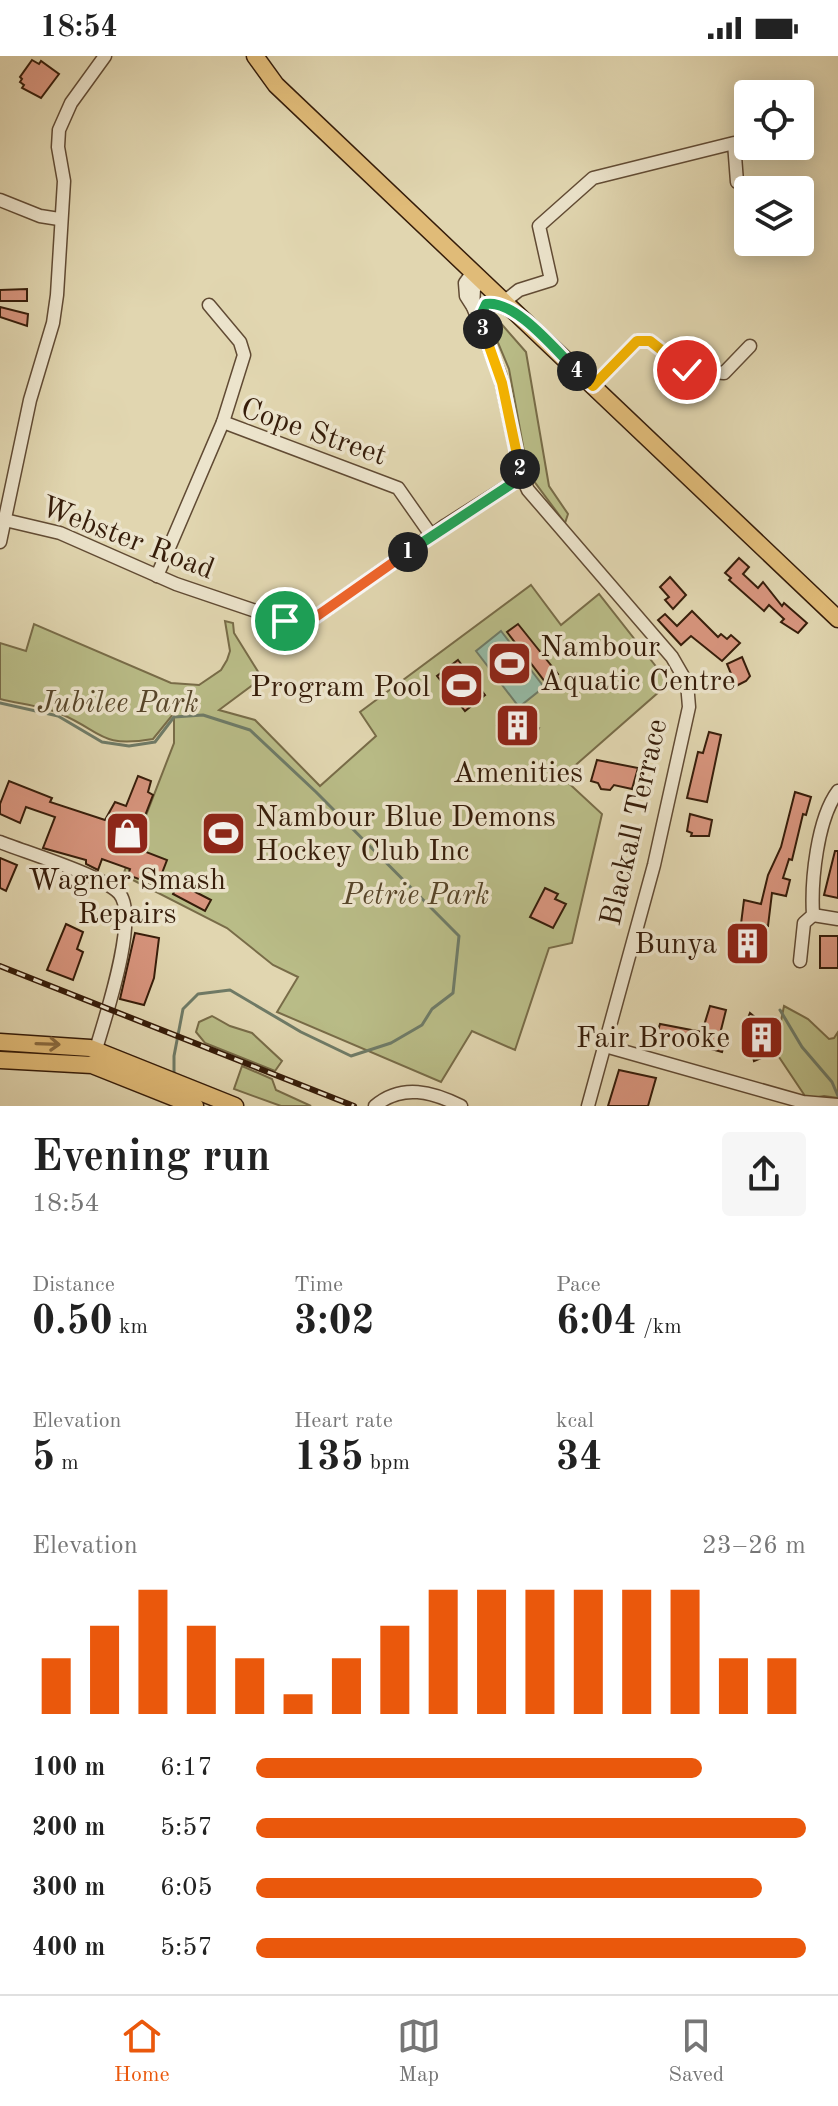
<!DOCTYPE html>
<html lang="en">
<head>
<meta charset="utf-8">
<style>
  body { margin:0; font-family:"Old Standard TT",serif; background:#f6f6f6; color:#222; height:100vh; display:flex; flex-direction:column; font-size:30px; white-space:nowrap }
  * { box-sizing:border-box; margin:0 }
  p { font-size:26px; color:#767676 }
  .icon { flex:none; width:44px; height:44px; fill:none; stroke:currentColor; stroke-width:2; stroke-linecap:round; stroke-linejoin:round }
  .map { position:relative; height:1050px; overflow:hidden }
  .side { display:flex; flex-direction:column; background:#fff; flex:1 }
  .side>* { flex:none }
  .controls { position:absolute; left:734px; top:24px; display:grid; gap:16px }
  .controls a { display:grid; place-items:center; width:80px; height:80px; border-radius:8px; background:#fff; box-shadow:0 4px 20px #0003; font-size:40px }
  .pin { position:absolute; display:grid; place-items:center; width:68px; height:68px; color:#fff; margin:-34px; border:4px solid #fff; border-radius:50%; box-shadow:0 2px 8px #0007 }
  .km { position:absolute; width:40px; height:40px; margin:-20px; border-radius:50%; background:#222; color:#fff; font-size:22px; line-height:40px; text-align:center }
  .round { display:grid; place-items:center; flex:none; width:84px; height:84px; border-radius:8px; background:#f6f6f6 }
  .overview { display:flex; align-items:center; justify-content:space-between; height:136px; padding:0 32px }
  h1 { font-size:44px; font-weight:600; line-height:60px }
  .figures { display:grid; grid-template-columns:repeat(3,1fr); gap:12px; height:136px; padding:8px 32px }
  .figures div { display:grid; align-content:center }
  .figures b { font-size:40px; font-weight:600 }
  .figures small { font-size:22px; font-weight:400 }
  .figures p { font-size:22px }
  .chart { height:224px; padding:16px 32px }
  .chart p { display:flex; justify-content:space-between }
  .chart svg { width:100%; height:144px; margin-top:8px; stroke:#ea580c; stroke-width:6 }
  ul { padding:0 32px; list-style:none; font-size:26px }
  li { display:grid; grid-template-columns:128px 96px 1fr; align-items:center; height:60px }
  li i { height:20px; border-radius:10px; background:#ea580c }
  .status { display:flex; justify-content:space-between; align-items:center; height:56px; padding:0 40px; background:#fff; direction:ltr }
  .status svg { height:22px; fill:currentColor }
  .dock { display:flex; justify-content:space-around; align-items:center; height:112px; border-top:2px solid #e0e0e0; background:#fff; font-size:22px; color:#767676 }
  .dock a { display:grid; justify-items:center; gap:4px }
  .dock .current { color:#ea580c }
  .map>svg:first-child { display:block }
</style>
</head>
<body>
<div class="status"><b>18:54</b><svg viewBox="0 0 49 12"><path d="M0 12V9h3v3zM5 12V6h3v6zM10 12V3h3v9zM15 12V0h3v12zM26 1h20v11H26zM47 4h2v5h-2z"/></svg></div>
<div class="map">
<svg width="838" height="1050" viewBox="0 0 838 1050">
  <rect width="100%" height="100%" fill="#e1d6b0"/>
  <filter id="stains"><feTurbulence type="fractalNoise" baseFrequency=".0025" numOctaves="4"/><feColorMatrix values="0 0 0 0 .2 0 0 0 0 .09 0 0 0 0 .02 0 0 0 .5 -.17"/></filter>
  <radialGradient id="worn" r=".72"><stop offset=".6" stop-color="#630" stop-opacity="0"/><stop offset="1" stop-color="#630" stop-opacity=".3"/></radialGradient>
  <g fill="#b9bc87" stroke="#786c48" stroke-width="2">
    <path d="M 498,264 L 526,296 L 549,430 L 568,458 L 565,467 L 528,417 L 509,313 L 491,270 Z"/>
    <path d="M 531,529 L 561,569 L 599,538 L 669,627 L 562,721 L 602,758 L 572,887 L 549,892 L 515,994 L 472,975 L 441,1026 L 277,956 L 298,921 L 273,909 L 227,872 L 123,819 L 174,687 L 174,657 L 153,683 C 99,692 103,676 61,658 C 43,650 19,648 0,643 L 0,587 L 26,595 L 34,568 L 171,627 L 199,629 L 221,614 L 227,604 L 230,595 L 225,565 L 233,567 L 234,577 L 262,622 L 219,654 L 255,664 L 320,730 L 376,680 L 360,656 Z"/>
    <path d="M 784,950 L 808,963 L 829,983 L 834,982 L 838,976 L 838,1042 L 824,1040 L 807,1043 L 775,995 Z"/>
    <path d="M 212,960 L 230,970 L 252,977 L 282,1005 L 275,1015 L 205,987 L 196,976 L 199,966 Z"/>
    <path d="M 242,1010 L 272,1023 L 276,1034 L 311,1050 L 281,1050 L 234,1033 Z"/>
  </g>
  <path fill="#95baa5" stroke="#6f7b67" stroke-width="2" d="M 501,575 L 544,631 L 519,651 L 476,595 Z"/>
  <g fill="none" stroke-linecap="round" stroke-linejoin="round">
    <g stroke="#6f7b67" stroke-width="3">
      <path d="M 0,647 L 58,660 L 102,686 L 129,690 L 155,686 L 174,661 L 203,659 L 250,674 L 316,736 L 459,880 L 453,937 L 432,953 L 422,969 L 391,987 L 351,1000 L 301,976 L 230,934 L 198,938 L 183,953 L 174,1000 L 174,1021"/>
      <path d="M 780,954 L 802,991 L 832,1026 L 838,1040"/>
    </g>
  </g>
  <g fill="#d8957e" stroke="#361d0a" stroke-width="2">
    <path d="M 32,4 L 39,8 L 41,5 L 59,18 L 41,42 L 22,32 L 24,29 L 20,26 L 22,23 L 20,21 Z"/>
    <path d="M 27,233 L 27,245 L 0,245 L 0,234 Z"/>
    <path d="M 0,251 L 28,258 L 27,270 L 0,261 Z"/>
    <path d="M 739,502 L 749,511 L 743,518 L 758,532 L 763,526 L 782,550 L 784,547 L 807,567 L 798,577 L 781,566 L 784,563 L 769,549 L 764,555 L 729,524 L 731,522 L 725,517 Z"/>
    <path d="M 670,521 L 686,539 L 673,553 L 665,544 L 669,541 L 660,531 Z"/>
    <path d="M 692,555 L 718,581 L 721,578 L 727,583 L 731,579 L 740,587 L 722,605 L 691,580 L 681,589 L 658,564 L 665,558 L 677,570 Z"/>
    <path d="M 518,568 L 558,618 L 546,627 L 507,576 Z"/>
    <path d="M 742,601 L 750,620 L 746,625 L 736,630 L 727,608 Z"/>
    <path d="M 458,604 L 485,639 L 465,655 L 437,620 Z"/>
    <path d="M 500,660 L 505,662 L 507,660 L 539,672 L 534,684 L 497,669 Z"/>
    <path d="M 709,676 L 721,679 L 707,746 L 687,742 L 698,696 L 703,697 Z"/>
    <path d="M 597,704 L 638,712 L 632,733 L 614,729 L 610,734 L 601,733 L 598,727 L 591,725 Z"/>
    <path d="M 138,720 L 151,725 L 148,736 L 153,739 L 133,791 L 167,804 L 157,830 L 128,819 L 130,813 L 102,803 L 98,814 L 86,808 L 86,804 L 43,792 L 55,761 L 26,751 L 20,767 L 0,758 L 0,748 L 9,725 L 52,742 L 50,746 L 105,764 L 115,746 L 126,750 Z"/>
    <path d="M 795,736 L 811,741 L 806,759 L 803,758 L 792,804 L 789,803 L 783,822 L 790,824 L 786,840 L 772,837 L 768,870 L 760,868 L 756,900 L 737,900 L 744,844 L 761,848 L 768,819 L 781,791 Z"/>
    <path d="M 690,758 L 712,764 L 709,780 L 691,780 L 692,777 L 687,775 Z"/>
    <path d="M 835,795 L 838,795 L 838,842 L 824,839 Z"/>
    <path d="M 0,802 L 17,809 L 6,835 L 0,832 Z"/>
    <path d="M 178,827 L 211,844 L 205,855 L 173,838 Z"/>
    <path d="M 545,832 L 558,838 L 555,843 L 566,848 L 553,872 L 530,861 Z"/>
    <path d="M 66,868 L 83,876 L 77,893 L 83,896 L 73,924 L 47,914 Z"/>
    <path d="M 135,877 L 159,882 L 154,922 L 144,949 L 120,943 Z"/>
    <rect x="820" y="880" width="18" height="32"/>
    <path d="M 710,950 L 726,954 L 720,978 L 727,980 L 722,996 L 657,978 L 660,968 L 702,976 Z"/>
    <path d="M 750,957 L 762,967 L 770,985 L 766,1000 L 754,1005 L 750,988 L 766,981 L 743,974 Z"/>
    <path d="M 619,1014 L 656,1022 L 648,1050 L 608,1050 Z"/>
  </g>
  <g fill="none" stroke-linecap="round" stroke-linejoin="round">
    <defs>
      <g id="minor">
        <path d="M 0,144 L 40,160 L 59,163"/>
        <path d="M 473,216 L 465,227 L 466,240 L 473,251 L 500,319 L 522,421 L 528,434 L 672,601 L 687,627 L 689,651 L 654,809 L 588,1050"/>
        <path d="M 505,245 L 519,234 L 551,224 L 539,170 L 593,122 L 734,87 L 737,126"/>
        <path d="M 473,251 L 474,233 L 481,223"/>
        <path d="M 480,266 L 482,253 L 486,248 L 493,247 L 508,253"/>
        <path d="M 593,330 L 637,285 L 650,285 L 687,314 L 724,317 L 750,290"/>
        <path d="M 223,366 L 398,432 L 431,479"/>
        <path d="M 5,464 L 60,477 L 176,528 L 285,565 L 303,567 L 317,560 L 446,469 L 522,421"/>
        <path d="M 0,486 L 30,344 L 53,267 L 57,239 L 64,125 L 58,91 L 59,74 L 71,47 L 105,0"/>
        <path d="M 157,520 L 223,366 L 244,299 L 240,286 L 209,249"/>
        <path d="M 0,786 C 25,796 103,820 119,837 C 140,860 104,965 96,993"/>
        <path d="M 813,859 L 838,863"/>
        <path d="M 800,905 L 804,867 L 813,859 C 811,825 817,763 838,735"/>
        <path d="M 605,990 L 803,1046 L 838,1049"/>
        <path d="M 375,1050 C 402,1027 433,1036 461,1050"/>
      </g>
      <g id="major">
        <path d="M 255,0 L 276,29 L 838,563"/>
        <path d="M 0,986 L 90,992 L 235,1050"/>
        <path d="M 0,1004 L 92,1009 L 195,1050"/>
      </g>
    </defs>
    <use href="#minor" stroke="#614b34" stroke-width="15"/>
    <use href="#major" stroke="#361d0a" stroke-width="19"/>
    <use href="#minor" stroke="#ece4cc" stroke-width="12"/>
    <use href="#major" stroke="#e0bb78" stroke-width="16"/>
    <defs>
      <path id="rail" d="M 0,910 L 354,1050"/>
    </defs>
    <use href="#rail" stroke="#361d0a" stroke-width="6"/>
    <use href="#rail" stroke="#ece4cc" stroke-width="3" stroke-dasharray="9" stroke-linecap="butt"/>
  </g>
  <defs><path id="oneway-shaft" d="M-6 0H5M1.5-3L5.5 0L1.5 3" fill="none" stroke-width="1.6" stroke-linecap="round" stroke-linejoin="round" transform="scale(2)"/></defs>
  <use stroke="#8b6c41" href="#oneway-shaft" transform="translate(48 988) rotate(2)"/>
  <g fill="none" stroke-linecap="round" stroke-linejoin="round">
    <defs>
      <path id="split-1" d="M 285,565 L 303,567 L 317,560 L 408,496"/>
      <path id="split-2" d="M 408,496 L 522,421 L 520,413"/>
      <path id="split-3" d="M 483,273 L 502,327 L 520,413"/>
      <path id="split-4" d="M 483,273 L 481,259 L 486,248 C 515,243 557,296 577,315"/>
      <path id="split-5" d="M 577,315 L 593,330 L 637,285 L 650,285 L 687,314"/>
    </defs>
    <use href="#split-1" stroke="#fff" stroke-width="16"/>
    <use href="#split-2" stroke="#fff" stroke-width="16"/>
    <use href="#split-3" stroke="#fff" stroke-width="16"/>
    <use href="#split-4" stroke="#fff" stroke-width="16"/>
    <use href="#split-5" stroke="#fff" stroke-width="16"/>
    <use href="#split-1" stroke="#f0652b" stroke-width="10"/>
    <use href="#split-2" stroke="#22a559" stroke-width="10"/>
    <use href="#split-3" stroke="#f5b400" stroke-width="10"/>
    <use href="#split-4" stroke="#22a559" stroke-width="10"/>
    <use href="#split-5" stroke="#f5b400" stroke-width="10"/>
  </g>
  <defs>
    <symbol id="stadium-square" viewBox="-11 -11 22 22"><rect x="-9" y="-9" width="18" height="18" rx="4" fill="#8f2418" stroke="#ece4cc"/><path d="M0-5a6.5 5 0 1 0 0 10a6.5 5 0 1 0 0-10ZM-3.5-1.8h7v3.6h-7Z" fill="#fff"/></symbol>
    <symbol id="building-square" viewBox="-11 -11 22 22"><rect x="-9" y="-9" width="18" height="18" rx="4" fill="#8f2418" stroke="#ece4cc"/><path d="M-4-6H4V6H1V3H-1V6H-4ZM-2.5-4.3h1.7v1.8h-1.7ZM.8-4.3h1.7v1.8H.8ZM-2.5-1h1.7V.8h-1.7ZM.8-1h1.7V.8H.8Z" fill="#fff"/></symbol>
    <symbol id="shop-square" viewBox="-11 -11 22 22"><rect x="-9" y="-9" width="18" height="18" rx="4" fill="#8f2418" stroke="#ece4cc"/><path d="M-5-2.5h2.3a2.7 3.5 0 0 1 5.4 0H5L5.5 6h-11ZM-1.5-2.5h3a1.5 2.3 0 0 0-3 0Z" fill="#fff"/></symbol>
  </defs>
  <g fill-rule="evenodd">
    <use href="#stadium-square" x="484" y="582" width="51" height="51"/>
    <use href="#stadium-square" x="436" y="604" width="51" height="51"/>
    <use href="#building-square" x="492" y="644" width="51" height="51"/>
    <use href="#shop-square" x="102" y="752" width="51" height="51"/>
    <use href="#stadium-square" x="198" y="752" width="51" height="51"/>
    <use href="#building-square" x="722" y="862" width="51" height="51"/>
    <use href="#building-square" x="736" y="956" width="51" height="51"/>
  </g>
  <g text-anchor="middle" stroke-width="7" stroke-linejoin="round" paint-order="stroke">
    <g font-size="30" fill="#361d0a" stroke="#ece4cc">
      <text transform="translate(314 375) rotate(19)" y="10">Cope Street</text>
      <text transform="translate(128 481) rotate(21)" y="10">Webster Road</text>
      <text transform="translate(633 766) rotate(-77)" y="10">Blackall Terrace</text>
    </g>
    <g font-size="30" fill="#361d0a" stroke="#ece4cc" text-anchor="end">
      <text x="540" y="600" text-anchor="start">Nambour<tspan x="540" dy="34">Aquatic Centre</tspan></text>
      <text x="430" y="640">Program Pool</text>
      <text x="518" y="726" text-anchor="middle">Amenities</text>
      <text x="255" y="770" text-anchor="start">Nambour Blue Demons<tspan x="255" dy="34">Hockey Club Inc</tspan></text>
      <text x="127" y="833" text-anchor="middle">Wagner Smash<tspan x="127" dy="34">Repairs</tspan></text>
      <text x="717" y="897">Bunya</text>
      <text x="730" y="991">Fair Brooke</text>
    </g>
    <g font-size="30" font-style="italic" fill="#574529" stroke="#ece4cc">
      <text x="118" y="656">Jubilee Park</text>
      <text x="416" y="848">Petrie Park</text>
    </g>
  </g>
  <rect width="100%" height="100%" filter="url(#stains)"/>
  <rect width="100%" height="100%" fill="url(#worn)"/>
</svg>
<div class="controls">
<a><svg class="icon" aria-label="locate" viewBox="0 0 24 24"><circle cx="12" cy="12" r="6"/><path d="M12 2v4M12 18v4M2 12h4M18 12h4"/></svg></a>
<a><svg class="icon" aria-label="layers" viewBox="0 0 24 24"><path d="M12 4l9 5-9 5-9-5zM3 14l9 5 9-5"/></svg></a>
</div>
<div class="pin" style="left:285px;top:565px;background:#1e9e55"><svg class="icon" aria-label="arrive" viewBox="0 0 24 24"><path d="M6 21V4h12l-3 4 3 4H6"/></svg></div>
<div class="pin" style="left:687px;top:314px;background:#d93025"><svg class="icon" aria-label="check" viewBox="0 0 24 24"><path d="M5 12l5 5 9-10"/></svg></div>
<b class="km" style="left:408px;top:496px">1</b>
<b class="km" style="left:520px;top:413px">2</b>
<b class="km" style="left:483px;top:273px">3</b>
<b class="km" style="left:577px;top:315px">4</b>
</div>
<section class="side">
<div class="overview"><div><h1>Evening run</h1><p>18:54</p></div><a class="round"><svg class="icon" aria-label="share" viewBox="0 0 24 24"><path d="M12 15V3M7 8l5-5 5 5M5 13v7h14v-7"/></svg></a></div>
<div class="figures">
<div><p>Distance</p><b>0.50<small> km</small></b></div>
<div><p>Time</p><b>3:02</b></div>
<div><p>Pace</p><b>6:04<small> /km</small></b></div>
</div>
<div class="figures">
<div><p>Elevation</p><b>5<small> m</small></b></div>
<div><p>Heart rate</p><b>135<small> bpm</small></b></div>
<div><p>kcal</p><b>34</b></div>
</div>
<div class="chart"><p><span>Elevation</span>23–26 m</p>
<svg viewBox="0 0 160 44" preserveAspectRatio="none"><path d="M5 44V27M15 44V17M25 44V6M35 44V17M45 44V27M55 44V38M65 44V27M75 44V17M85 44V6M95 44V6M105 44V6M115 44V6M125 44V6M135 44V6M145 44V27M155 44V27"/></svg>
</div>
<ul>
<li><b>100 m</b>6:17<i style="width:81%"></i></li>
<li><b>200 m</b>5:57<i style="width:100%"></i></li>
<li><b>300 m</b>6:05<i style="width:92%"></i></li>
<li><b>400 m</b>5:57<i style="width:100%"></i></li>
</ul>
</section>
<nav class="dock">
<a class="current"><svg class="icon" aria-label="home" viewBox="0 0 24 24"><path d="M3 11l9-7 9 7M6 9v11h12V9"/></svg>Home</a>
<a><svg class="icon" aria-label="map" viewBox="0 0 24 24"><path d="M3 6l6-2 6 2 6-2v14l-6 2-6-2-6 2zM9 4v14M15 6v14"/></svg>Map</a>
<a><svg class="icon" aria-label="saved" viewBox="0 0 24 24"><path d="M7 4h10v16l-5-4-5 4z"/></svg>Saved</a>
</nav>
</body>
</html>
